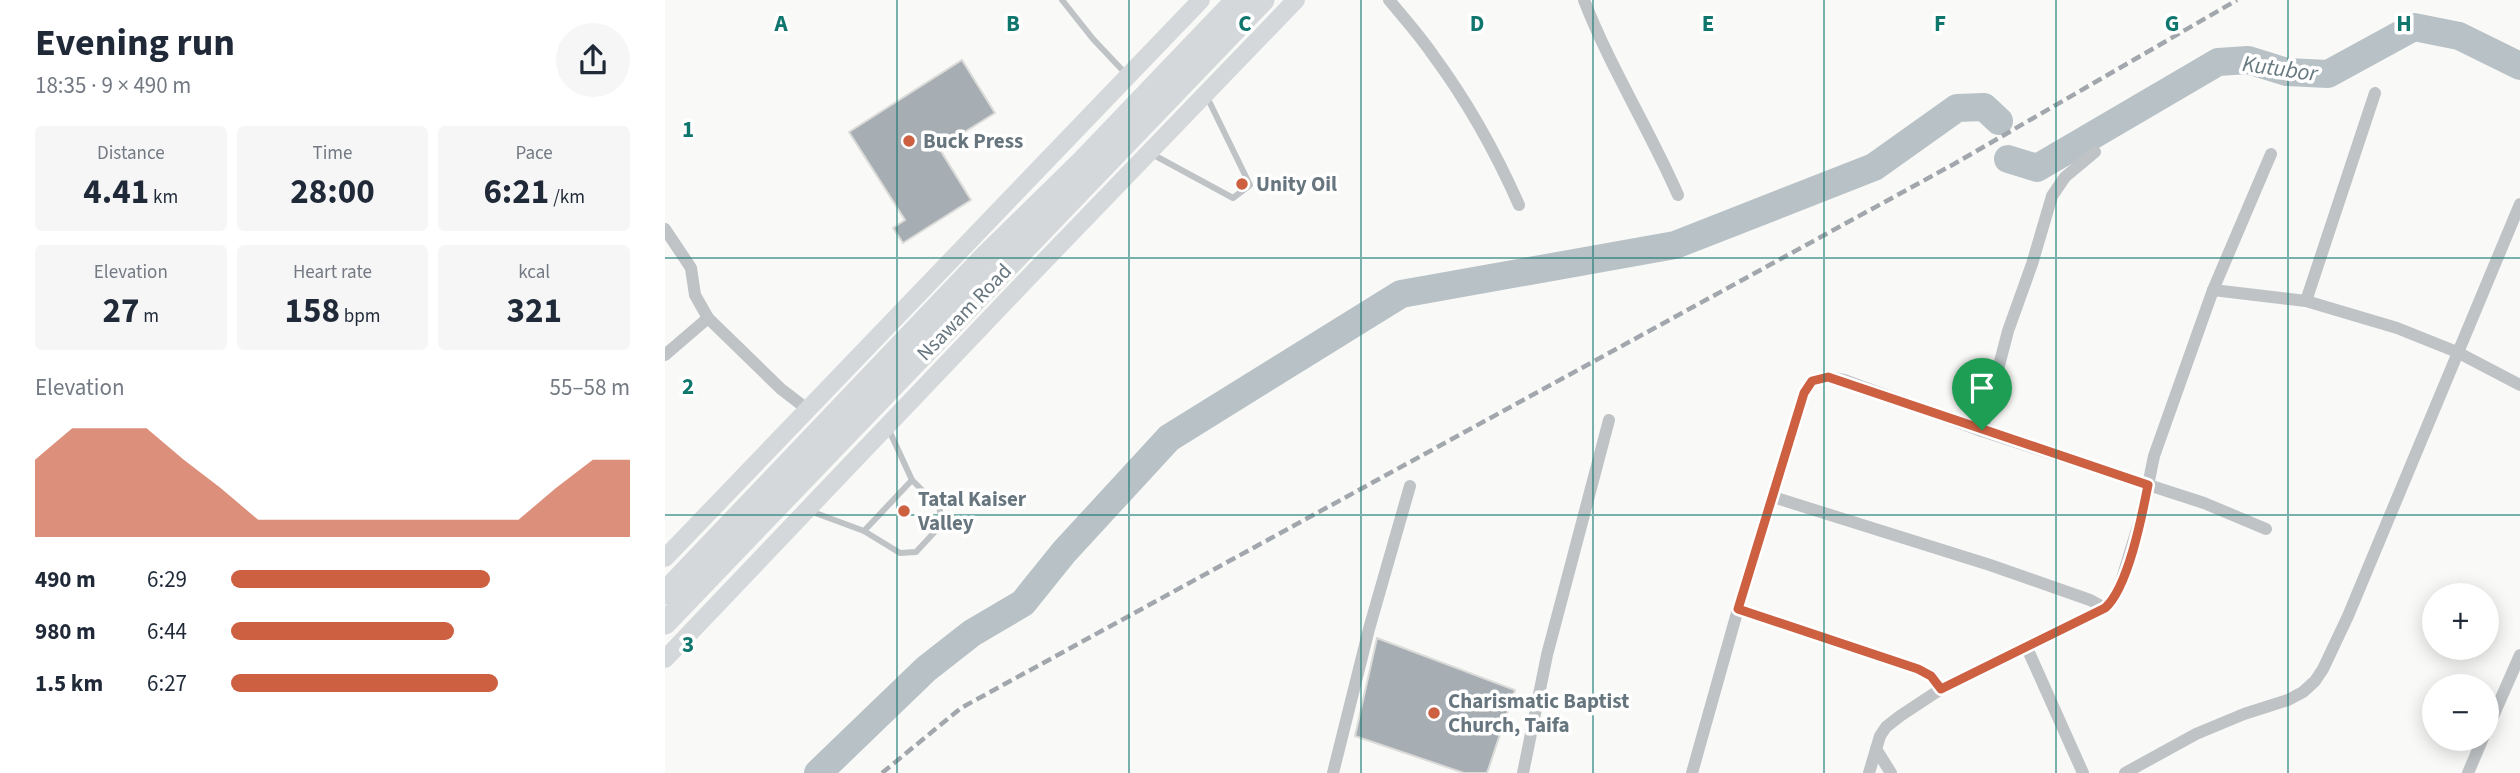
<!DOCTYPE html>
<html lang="en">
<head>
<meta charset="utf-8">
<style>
  body { margin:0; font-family:"Source Sans 3",sans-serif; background:#f6f6f7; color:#1f2937; height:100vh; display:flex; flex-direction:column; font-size:26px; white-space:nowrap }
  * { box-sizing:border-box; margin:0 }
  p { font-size:23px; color:#747a83 }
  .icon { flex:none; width:38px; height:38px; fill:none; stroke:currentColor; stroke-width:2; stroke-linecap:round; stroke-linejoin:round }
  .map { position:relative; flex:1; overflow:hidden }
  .details { display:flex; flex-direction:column; background:#fff; width:665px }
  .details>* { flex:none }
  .tools { position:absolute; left:1757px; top:583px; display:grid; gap:14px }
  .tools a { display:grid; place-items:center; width:77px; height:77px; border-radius:50%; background:#fff; box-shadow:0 4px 18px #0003; font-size:35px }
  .pin { position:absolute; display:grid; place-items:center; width:60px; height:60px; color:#fff; margin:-72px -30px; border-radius:50% 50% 50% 0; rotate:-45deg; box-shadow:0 0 7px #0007 }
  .pin .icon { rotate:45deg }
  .round { display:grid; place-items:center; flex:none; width:74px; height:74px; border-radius:37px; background:#f6f6f7 }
  .overview { display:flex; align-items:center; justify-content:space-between; height:119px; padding:0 35px }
  h1 { font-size:38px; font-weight:700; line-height:52px }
  .stats { display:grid; grid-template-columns:repeat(3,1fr); gap:10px; height:119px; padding:7px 35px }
  .stats div { display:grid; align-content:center; border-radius:7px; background:#f6f6f7; text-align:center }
  .stats b { font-size:35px; font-weight:700 }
  .stats small { font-size:19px; font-weight:400 }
  .stats p { font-size:19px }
  .chart { height:196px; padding:14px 35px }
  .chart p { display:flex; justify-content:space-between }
  .chart svg { width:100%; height:126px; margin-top:7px; fill:#ce6042; opacity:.7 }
  ul { padding:0 35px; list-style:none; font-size:23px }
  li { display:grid; grid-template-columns:112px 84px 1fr; align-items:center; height:52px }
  li i { height:18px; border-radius:9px; background:#ce6042 }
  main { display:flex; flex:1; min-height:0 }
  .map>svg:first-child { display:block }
</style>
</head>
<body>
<main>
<section class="details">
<div class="overview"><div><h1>Evening run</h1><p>18:35 · 9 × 490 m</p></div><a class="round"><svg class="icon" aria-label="share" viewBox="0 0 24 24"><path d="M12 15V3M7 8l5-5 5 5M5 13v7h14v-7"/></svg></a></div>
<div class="stats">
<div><p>Distance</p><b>4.41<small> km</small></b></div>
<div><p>Time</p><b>28:00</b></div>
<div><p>Pace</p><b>6:21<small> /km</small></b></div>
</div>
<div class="stats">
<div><p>Elevation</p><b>27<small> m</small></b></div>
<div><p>Heart rate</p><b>158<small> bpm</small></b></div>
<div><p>kcal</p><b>321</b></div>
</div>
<div class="chart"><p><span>Elevation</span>55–58 m</p>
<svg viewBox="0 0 160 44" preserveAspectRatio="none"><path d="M0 44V17L10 6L20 6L30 6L40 17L50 27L60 38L70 38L80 38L90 38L100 38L110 38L120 38L130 38L140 27L150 17L160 17V44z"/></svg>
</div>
<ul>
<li><b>490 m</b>6:29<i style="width:65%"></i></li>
<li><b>980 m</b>6:44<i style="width:56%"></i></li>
<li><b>1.5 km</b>6:27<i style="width:67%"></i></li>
</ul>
</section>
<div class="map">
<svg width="1855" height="773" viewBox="0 0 1855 773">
  <rect width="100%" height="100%" fill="#f9f9f7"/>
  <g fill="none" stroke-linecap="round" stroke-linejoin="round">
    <g stroke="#b8c2c6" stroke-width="28">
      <path d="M 1343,159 L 1372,168 L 1553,62 L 1583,60 L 1622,72 L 1663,74 L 1749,27 L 1794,36 L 1855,66"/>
      <path d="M 153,773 L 261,669 L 307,633 L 358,603 L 399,552 L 504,438 L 736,294 L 1010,245 L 1209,167 L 1292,108 L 1319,107 L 1334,121"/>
    </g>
  </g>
  <g fill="#a7aeb3" stroke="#dbdbd9" stroke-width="2">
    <path d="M 297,60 L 330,113 L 274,148 L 306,200 L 238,243 L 228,228 L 240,220 L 184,132 Z"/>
    <path d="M 712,638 L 850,690 L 822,773 L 799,773 L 690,736 Z"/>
  </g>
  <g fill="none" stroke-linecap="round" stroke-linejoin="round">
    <g stroke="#bfc3c6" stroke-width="6">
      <path d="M 397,0 L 428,39 L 462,75"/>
      <path d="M 485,153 L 568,198 L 585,185 L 542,97"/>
      <path d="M 145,511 L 199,531 L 247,480 L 223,428"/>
      <path d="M 199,531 L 235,553 L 251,552 L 278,523 L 274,507 L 247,480"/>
    </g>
    <g stroke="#bfc3c6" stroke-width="12">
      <path d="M 724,0 C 739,18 755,36 768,55 C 802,101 831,153 854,205"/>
      <path d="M 919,0 C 945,67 984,129 1013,195"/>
      <path d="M 0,229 L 26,268 L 30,295 L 43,318 L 116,389 L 142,409"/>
      <path d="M 1548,290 L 1641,301 L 1732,328 L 1792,352 L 1855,385"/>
      <path d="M 1641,301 L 1710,93"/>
      <path d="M 0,355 L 43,318"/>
      <path d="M 1317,431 L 1343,331 L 1367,264 L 1387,196 L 1400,177 L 1430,152"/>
      <path d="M 1108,497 L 1325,565 L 1425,600 L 1440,608"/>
      <path d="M 1073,609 L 1253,669 L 1266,675 L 1276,689"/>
      <path d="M 1362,648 L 1418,773"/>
      <path d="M 1822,730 L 1855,655"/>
      <path d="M 1211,749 L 1226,773"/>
      <path d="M 668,773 L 704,629 L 745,486"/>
      <path d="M 858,773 L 882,655 L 944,420"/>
      <path d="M 1027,773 L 1073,609 L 1139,393 L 1147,381 L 1163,377 L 1179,380 L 1317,431 L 1539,503 L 1601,529"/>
      <path d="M 1204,773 L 1215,736 L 1221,727 L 1235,716 L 1276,689 L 1440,608 L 1447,601 L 1455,585 L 1478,510 L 1489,456 L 1548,290 L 1606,154"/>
      <path d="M 1460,773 L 1531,734 L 1579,714 L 1623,700 L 1638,692 L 1650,681 L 1658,669 L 1683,616 L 1855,204"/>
      <path d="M 1803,773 L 1818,738"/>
    </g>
    <g stroke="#d5d8db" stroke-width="18">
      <path d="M 0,558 L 536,0"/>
      <path d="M 0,659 L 363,278 L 631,0"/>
    </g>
    <g stroke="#d5d8db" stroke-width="23">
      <path d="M 0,593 L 320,257 L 418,161 L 572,0"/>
      <path d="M 0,623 L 598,0"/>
    </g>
    <path stroke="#a1a7ac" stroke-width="4.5" stroke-dasharray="10 5" stroke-linecap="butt" d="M 217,773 L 296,708 L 1289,164 L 1572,0"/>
  </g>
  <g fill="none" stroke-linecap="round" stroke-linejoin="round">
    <defs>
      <path id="route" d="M 1163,377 L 1483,485 C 1477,516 1463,588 1440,608 L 1276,689 L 1266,676 L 1253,669 L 1073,609 L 1139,393 L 1147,381 Z"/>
    </defs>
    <use href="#route" stroke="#fff" stroke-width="14"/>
    <use href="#route" stroke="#ce6042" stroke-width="9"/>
  </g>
  <path fill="none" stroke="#0f766e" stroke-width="2" stroke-opacity="0.55" d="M 232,0 L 232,773M 464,0 L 464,773M 696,0 L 696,773M 928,0 L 928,773M 1159,0 L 1159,773M 1391,0 L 1391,773M 1623,0 L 1623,773M 0,258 L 1855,258M 0,515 L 1855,515"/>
  <g fill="#ce6042" stroke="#fff" stroke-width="2.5">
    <circle cx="244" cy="141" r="7"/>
    <circle cx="577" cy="184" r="7"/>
    <circle cx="239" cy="511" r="7"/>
    <circle cx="769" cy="713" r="7"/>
  </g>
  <g text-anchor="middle" stroke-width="7" stroke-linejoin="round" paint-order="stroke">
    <g font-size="21" font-weight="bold" fill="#67757e" stroke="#fff" text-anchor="start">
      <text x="258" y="148">Buck Press</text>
      <text x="591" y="191">Unity Oil</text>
      <text x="253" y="506">Tatal Kaiser<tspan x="253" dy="24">Valley</tspan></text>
      <text x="783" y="708">Charismatic Baptist<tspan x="783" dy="24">Church, Taifa</tspan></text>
    </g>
    <g font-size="21" fill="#67757e" stroke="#fff">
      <text transform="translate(299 312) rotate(-46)" y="7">Nsawam Road</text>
    </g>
    <g font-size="23" font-style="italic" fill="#67797f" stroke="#fff">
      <text transform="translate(1615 68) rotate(8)" y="8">Kutubor</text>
    </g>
  </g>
  <g font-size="23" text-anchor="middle" font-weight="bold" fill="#0f766e" stroke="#fff" stroke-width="7" stroke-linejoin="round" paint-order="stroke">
    <text x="116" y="31">A</text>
    <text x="348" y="31">B</text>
    <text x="580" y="31">C</text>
    <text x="812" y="31">D</text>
    <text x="1043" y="31">E</text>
    <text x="1275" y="31">F</text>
    <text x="1507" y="31">G</text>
    <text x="1739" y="31">H</text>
    <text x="23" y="137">1</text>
    <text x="23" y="394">2</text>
    <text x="23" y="652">3</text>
  </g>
</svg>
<div class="tools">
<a>+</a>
<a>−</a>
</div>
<div class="pin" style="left:1317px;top:430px;background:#1e9e55"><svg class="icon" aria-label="arrive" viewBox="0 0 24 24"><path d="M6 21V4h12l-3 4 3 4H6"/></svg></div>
</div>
</main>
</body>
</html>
